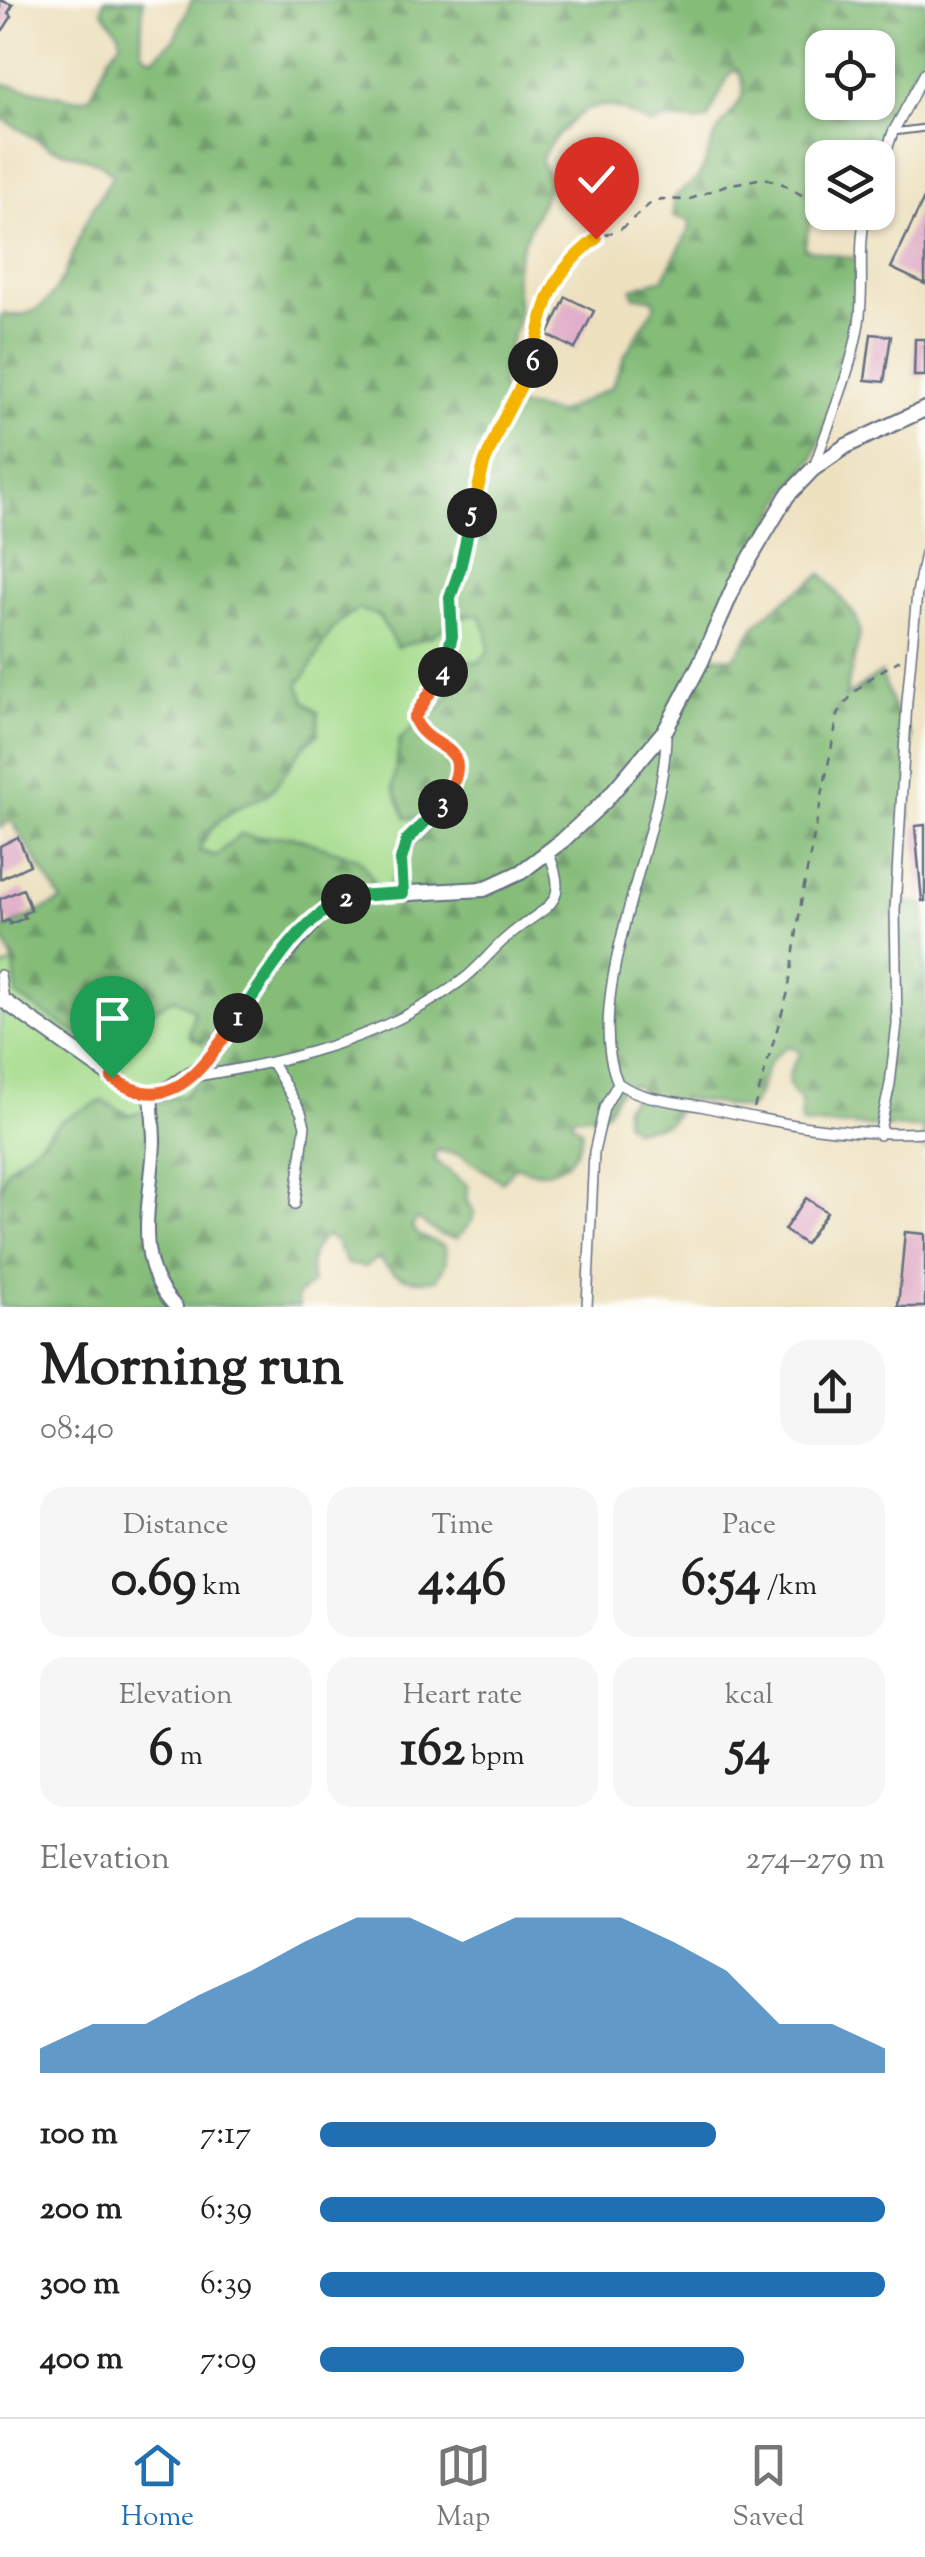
<!DOCTYPE html>
<html lang="en">
<head>
<meta charset="utf-8">
<style>
  body { margin:0; font-family:"Sorts Mill Goudy",serif; background:#f6f6f6; color:#222; height:100vh; display:flex; flex-direction:column; font-size:38px; white-space:nowrap }
  * { box-sizing:border-box; margin:0 }
  p { font-size:32px; color:#767676 }
  .icon { flex:none; width:55px; height:55px; fill:none; stroke:currentColor; stroke-width:2; stroke-linecap:round; stroke-linejoin:round }
  .map { position:relative; height:1307px; overflow:hidden }
  .drawer { display:flex; flex-direction:column; background:#fff; flex:1 }
  .drawer>* { flex:none }
  .buttons { position:absolute; left:805px; top:30px; display:grid; gap:20px }
  .buttons a { display:grid; place-items:center; width:90px; height:90px; border-radius:20px; background:#fff; box-shadow:0 2px 8px #0004; font-size:50px }
  .pin { position:absolute; display:grid; place-items:center; width:85px; height:85px; color:#fff; margin:-102px -42px; border-radius:50% 50% 50% 0; rotate:-45deg; box-shadow:0 0 10px #0007 }
  .pin .icon { rotate:45deg }
  .km { position:absolute; width:50px; height:50px; margin:-25px; border-radius:50%; background:#222; color:#fff; font-size:28px; line-height:50px; text-align:center }
  .round { display:grid; place-items:center; flex:none; width:105px; height:105px; border-radius:30px; background:#f6f6f6 }
  .headline { display:flex; align-items:center; justify-content:space-between; height:170px; padding:0 40px }
  h1 { font-size:55px; font-weight:700; line-height:75px }
  .metrics { display:grid; grid-template-columns:repeat(3,1fr); gap:15px; height:170px; padding:10px 40px }
  .metrics div { display:grid; align-content:center; border-radius:25px; background:#f6f6f6; text-align:center }
  .metrics b { font-size:50px; font-weight:700 }
  .metrics small { font-size:28px; font-weight:400 }
  .metrics p { font-size:28px }
  .chart { height:280px; padding:20px 40px }
  .chart p { display:flex; justify-content:space-between }
  .chart svg { width:100%; height:180px; margin-top:10px; fill:#1f6fb2; opacity:.7 }
  ul { padding:0 40px; list-style:none; font-size:32px }
  li { display:grid; grid-template-columns:160px 120px 1fr; align-items:center; height:75px }
  li i { height:25px; border-radius:12px; background:#1f6fb2 }
  .tab-bar { display:flex; justify-content:space-around; align-items:center; height:140px; border-top:2px solid #e0e0e0; background:#fff; font-size:28px; color:#767676 }
  .tab-bar a { display:grid; justify-items:center; gap:5px }
  .tab-bar .current { color:#1f6fb2 }
  .map>svg:first-child { display:block }
</style>
</head>
<body>
<div class="map">
<svg width="925" height="1307" viewBox="0 0 925 1307">
  <defs>
    <pattern id="forest-firs" width="22" height="20" patternUnits="userSpaceOnUse" patternTransform="scale(2.5)"><rect width="22" height="20" fill="#84bc78"/><path d="M5 1l3.5 6h-7zM16 11l3.5 6h-7z" fill="#6b9966"/></pattern>
  </defs>
  <rect width="100%" height="100%" fill="#fdfcf7"/>
  <filter id="ink" filterUnits="userSpaceOnUse"><feTurbulence type="fractalNoise" baseFrequency=".01" numOctaves="2"/><feDisplacementMap in="SourceGraphic" scale="20" xChannelSelector="R" yChannelSelector="G"/><feConvolveMatrix kernelMatrix="1 2 1 2 8 2 1 2 1" color-interpolation-filters="sRGB"/></filter>
  <filter id="wash" filterUnits="userSpaceOnUse"><feTurbulence type="fractalNoise" baseFrequency=".0048" numOctaves="4" result="noise"/><feDisplacementMap in="SourceGraphic" scale="40" xChannelSelector="R" yChannelSelector="G"/><feGaussianBlur stdDeviation="2.25" result="paint"/><feColorMatrix in="noise" values="0 0 0 0 0 0 0 0 0 0 0 0 0 0 0 0 0 1.4 0 .05"/><feComposite in="paint" operator="in"/></filter>
  <g filter="url(#wash)">
    <rect width="100%" height="100%" fill="#ede1c0"/>
    <g fill="#a5dc8d" stroke="#608676" stroke-width="2.5">
      <path d="M 360,609 L 379,616 L 397,647 C 434,640 445,615 480,615 L 487,632 L 489,650 L 479,663 L 461,660 L 450,694 L 440,709 L 424,717 L 400,739 L 393,786 L 406,818 L 435,820 L 402,857 L 390,885 L 381,891 L 359,859 L 291,836 L 258,837 L 240,834 L 216,856 L 199,851 C 208,827 224,814 247,803 C 253,800 263,798 268,793 C 288,775 293,751 318,734 L 318,713 L 305,701 L 298,684 C 326,654 318,630 360,609 Z"/>
      <path d="M 14,963 L 18,997 L 163,1005 L 174,998 L 194,1010 L 189,1034 L 193,1040 L 220,1036 C 222,1061 198,1080 183,1097 C 157,1093 148,1120 126,1113 C 118,1110 110,1105 102,1101 L 55,1126 L 36,1146 L 13,1163 L 7,1169 L 0,1191 L 0,969 Z"/>
    </g>
    <path fill="url(#forest-firs)" stroke="#50766b" stroke-width="2.5" fill-rule="evenodd" d="M 104,0 L 143,0 L 141,49 L 146,56 L 154,58 L 174,39 L 192,0 L 925,0 L 925,51 L 883,136 L 877,157 L 822,158 L 822,211 L 813,209 L 804,249 L 858,259 L 851,352 L 813,459 L 786,493 L 706,655 L 732,658 C 744,649 746,637 756,625 C 774,605 800,590 822,574 L 856,617 L 860,634 L 845,697 L 881,673 L 894,709 L 912,737 L 910,810 L 900,901 L 925,905 L 925,1152 L 923,1128 L 801,1124 L 801,1101 C 781,1083 788,1073 801,1052 L 789,1046 C 755,1064 768,1090 748,1109 L 681,1098 C 674,1131 661,1123 635,1130 L 625,1122 L 625,1106 L 641,1090 L 635,1085 C 614,1086 616,1100 605,1113 L 572,1117 L 572,1122 L 582,1130 C 578,1166 549,1181 516,1166 L 502,1182 L 461,1155 L 437,1150 L 434,1156 L 436,1161 L 468,1186 L 466,1200 L 474,1212 L 472,1221 L 457,1238 L 441,1235 L 417,1219 L 412,1227 L 418,1235 L 445,1246 L 446,1262 L 437,1279 C 414,1283 393,1278 379,1258 L 365,1267 L 347,1264 L 335,1241 L 326,1236 C 310,1247 308,1265 312,1283 L 297,1296 L 299,1307 L 0,1307 L 0,1191 L 7,1169 L 36,1146 L 62,1120 L 102,1101 C 110,1104 118,1110 126,1113 C 148,1120 154,1093 183,1097 C 198,1080 222,1061 220,1036 L 211,1037 L 202,1044 L 189,1034 L 194,1010 L 174,998 L 93,1044 L 17,996 L 14,963 L 0,931 L 62,901 L 11,820 L 0,828 L 0,317 L 3,314 C 57,325 68,260 85,223 C 93,206 104,191 113,175 L 100,163 L 49,147 L 0,117 L 0,83 L 74,99 L 90,97 L 109,56 L 121,42 L 119,33 L 102,10 ZM 822,48 L 878,48 L 878,102 L 822,102 ZM 737,69 C 756,99 729,110 717,132 C 709,146 708,164 698,177 C 691,186 681,189 674,198 L 674,216 L 691,221 L 689,230 L 663,279 L 632,288 L 634,296 L 652,298 L 656,305 L 626,353 L 611,388 L 558,413 L 510,405 C 490,382 510,348 517,323 C 522,305 513,287 516,268 C 521,240 537,215 548,188 L 549,178 L 541,161 C 546,147 555,138 565,128 C 597,92 616,107 652,125 C 670,113 687,125 707,120 L 730,73 ZM 359,609 L 379,616 L 397,647 L 432,636 L 463,615 L 480,615 L 487,632 L 489,650 L 479,663 L 461,660 L 450,694 L 440,709 L 424,717 L 400,739 L 393,786 L 406,818 L 425,817 L 434,821 L 402,857 L 390,885 L 381,891 L 359,859 L 291,836 L 258,837 L 240,834 L 216,856 L 199,851 C 208,827 224,814 247,803 C 254,800 263,798 268,793 C 289,775 292,752 318,734 L 318,713 L 305,701 L 298,684 C 326,654 318,630 359,609 Z"/>
    <g id="blocks">
      <g fill="#e1afc9">
        <path d="M 0,0 L 13,5 L 8,13 L 12,16 L 3,30 L 0,28 Z"/>
        <path d="M 925,196 L 925,284 L 891,268 Z"/>
        <path d="M 566,297 L 594,311 L 575,349 L 548,335 Z"/>
        <path d="M 871,334 L 891,336 L 884,382 L 865,380 Z"/>
        <path d="M 915,339 L 925,339 L 925,376 L 914,376 Z"/>
        <path d="M 925,825 L 925,901 L 922,901 L 915,826 Z"/>
        <path d="M 18,837 L 30,865 L 0,879 L 0,846 Z"/>
        <path d="M 23,889 L 31,910 L 23,914 L 25,918 L 10,924 L 9,920 L 1,923 L 0,899 Z"/>
        <path d="M 806,1198 L 827,1212 L 805,1244 L 784,1230 Z"/>
        <path d="M 905,1232 L 925,1234 L 925,1307 L 898,1307 Z"/>
      </g>
    </g>
  </g>
  <g filter="url(#ink)">
    <use href="#blocks" fill-opacity="0" stroke="#646d80" stroke-width="2.5"/>
    <g fill="none" stroke-linecap="round" stroke-linejoin="round">
      <defs>
        <path id="lane" d="M 893,132 L 925,128"/>
        <g id="street">
          <path d="M 878,176 L 893,132 L 925,73"/>
          <path d="M 814,467 C 830,420 851,372 859,323 C 865,286 857,249 866,212"/>
          <path d="M 666,732 C 667,831 579,996 618,1083 C 640,1099 673,1101 700,1106 C 777,1123 845,1137 925,1132"/>
          <path d="M 0,975 L 4,1000"/>
          <path d="M 272,1063 L 301,1112 L 305,1126 L 295,1204"/>
          <path d="M 191,1077 C 284,1063 384,1039 461,981 C 477,970 490,952 505,939 C 540,906 574,910 548,852"/>
          <path d="M 879,1135 L 890,1084 L 897,1024 L 895,910 L 907,701 L 917,593 L 925,553"/>
          <path d="M 587,1307 L 594,1152 L 604,1108 L 618,1083"/>
        </g>
        <path id="secondary" d="M 151,1095 C 152,1111 154,1127 154,1142 C 152,1200 130,1261 176,1307"/>
        <path id="primary" d="M 0,998 L 125,1086 L 151,1095 L 164,1092 L 201,1067 L 275,966 L 327,907 L 355,896 L 484,889 L 521,872 L 562,841 L 605,801 L 666,729 L 701,662 L 736,582 L 787,496 L 813,469 L 846,446 L 925,409"/>
      </defs>
      <use href="#lane" stroke="#646d80" stroke-width="9"/>
      <use href="#street" stroke="#646d80" stroke-width="12"/>
      <use href="#secondary" stroke="#646d80" stroke-width="16"/>
      <use href="#primary" stroke="#646d80" stroke-width="18"/>
      <g stroke="#646d80" stroke-width="2.5" stroke-dasharray="8 8" stroke-linecap="butt">
        <path d="M 832,212 L 853,226"/>
        <path d="M 403,881 C 403,867 400,855 407,842 C 412,831 421,828 430,820 C 442,809 461,782 457,764 C 451,741 422,739 414,719 L 444,669 L 452,635 L 450,598 L 460,569 L 484,464 L 500,426 L 532,368 L 536,341 L 556,277 L 577,252 L 595,239 L 621,229 L 652,202 L 662,199 L 688,200 L 726,185 L 764,178 L 781,183 L 822,207"/>
        <path d="M 754,1108 L 788,992 L 802,896 L 838,715 C 853,688 873,675 900,660"/>
      </g>
      <use href="#lane" stroke="#fff" stroke-width="5"/>
      <use href="#street" stroke="#fff" stroke-width="9"/>
      <use href="#secondary" stroke="#fff" stroke-width="12"/>
      <use href="#primary" stroke="#fff" stroke-width="14"/>
    </g>
  </g>
  <g fill="none" stroke-linecap="round" stroke-linejoin="round" filter="url(#ink)">
    <defs>
      <path id="split-1" d="M 112,1078 C 173,1120 205,1064 238,1018"/>
      <path id="split-2" d="M 238,1018 C 267,977 298,919 346,899"/>
      <path id="split-3" d="M 346,899 L 355,896 L 403,893 L 401,860 L 407,840 L 443,804"/>
      <path id="split-4" d="M 443,804 C 482,738 429,756 414,718 L 443,672"/>
      <path id="split-5" d="M 443,672 L 452,636 L 450,598 L 460,569 L 472,513"/>
      <path id="split-6" d="M 472,513 L 484,464 L 500,426 L 533,363"/>
      <path id="split-7" d="M 533,363 C 543,308 549,274 596,239"/>
    </defs>
    <use href="#split-1" stroke="#fff" stroke-width="20"/>
    <use href="#split-2" stroke="#fff" stroke-width="20"/>
    <use href="#split-3" stroke="#fff" stroke-width="20"/>
    <use href="#split-4" stroke="#fff" stroke-width="20"/>
    <use href="#split-5" stroke="#fff" stroke-width="20"/>
    <use href="#split-6" stroke="#fff" stroke-width="20"/>
    <use href="#split-7" stroke="#fff" stroke-width="20"/>
    <use href="#split-1" stroke="#f0652b" stroke-width="12"/>
    <use href="#split-2" stroke="#22a559" stroke-width="12"/>
    <use href="#split-3" stroke="#22a559" stroke-width="12"/>
    <use href="#split-4" stroke="#f0652b" stroke-width="12"/>
    <use href="#split-5" stroke="#22a559" stroke-width="12"/>
    <use href="#split-6" stroke="#f5b400" stroke-width="12"/>
    <use href="#split-7" stroke="#f5b400" stroke-width="12"/>
  </g>
</svg>
<div class="buttons">
<a><svg class="icon" aria-label="locate" viewBox="0 0 24 24"><circle cx="12" cy="12" r="6"/><path d="M12 2v4M12 18v4M2 12h4M18 12h4"/></svg></a>
<a><svg class="icon" aria-label="layers" viewBox="0 0 24 24"><path d="M12 4l9 5-9 5-9-5zM3 14l9 5 9-5"/></svg></a>
</div>
<div class="pin" style="left:112px;top:1078px;background:#1e9e55"><svg class="icon" aria-label="arrive" viewBox="0 0 24 24"><path d="M6 21V4h12l-3 4 3 4H6"/></svg></div>
<div class="pin" style="left:596px;top:239px;background:#d93025"><svg class="icon" aria-label="check" viewBox="0 0 24 24"><path d="M5 12l5 5 9-10"/></svg></div>
<b class="km" style="left:238px;top:1018px">1</b>
<b class="km" style="left:346px;top:899px">2</b>
<b class="km" style="left:443px;top:804px">3</b>
<b class="km" style="left:443px;top:672px">4</b>
<b class="km" style="left:472px;top:513px">5</b>
<b class="km" style="left:533px;top:363px">6</b>
</div>
<section class="drawer">
<div class="headline"><div><h1>Morning run</h1><p>08:40</p></div><a class="round"><svg class="icon" aria-label="share" viewBox="0 0 24 24"><path d="M12 15V3M7 8l5-5 5 5M5 13v7h14v-7"/></svg></a></div>
<div class="metrics">
<div><p>Distance</p><b>0.69<small> km</small></b></div>
<div><p>Time</p><b>4:46</b></div>
<div><p>Pace</p><b>6:54<small> /km</small></b></div>
</div>
<div class="metrics">
<div><p>Elevation</p><b>6<small> m</small></b></div>
<div><p>Heart rate</p><b>162<small> bpm</small></b></div>
<div><p>kcal</p><b>54</b></div>
</div>
<div class="chart"><p><span>Elevation</span>274–279 m</p>
<svg viewBox="0 0 160 44" preserveAspectRatio="none"><path d="M0 44V38L10 32L20 32L30 25L40 19L50 12L60 6L70 6L80 12L90 6L100 6L110 6L120 12L130 19L140 32L150 32L160 38V44z"/></svg>
</div>
<ul>
<li><b>100 m</b>7:17<i style="width:70%"></i></li>
<li><b>200 m</b>6:39<i style="width:100%"></i></li>
<li><b>300 m</b>6:39<i style="width:100%"></i></li>
<li><b>400 m</b>7:09<i style="width:75%"></i></li>
</ul>
</section>
<nav class="tab-bar">
<a class="current"><svg class="icon" aria-label="home" viewBox="0 0 24 24"><path d="M3 11l9-7 9 7M6 9v11h12V9"/></svg>Home</a>
<a><svg class="icon" aria-label="map" viewBox="0 0 24 24"><path d="M3 6l6-2 6 2 6-2v14l-6 2-6-2-6 2zM9 4v14M15 6v14"/></svg>Map</a>
<a><svg class="icon" aria-label="saved" viewBox="0 0 24 24"><path d="M7 4h10v16l-5-4-5 4z"/></svg>Saved</a>
</nav>
</body>
</html>
